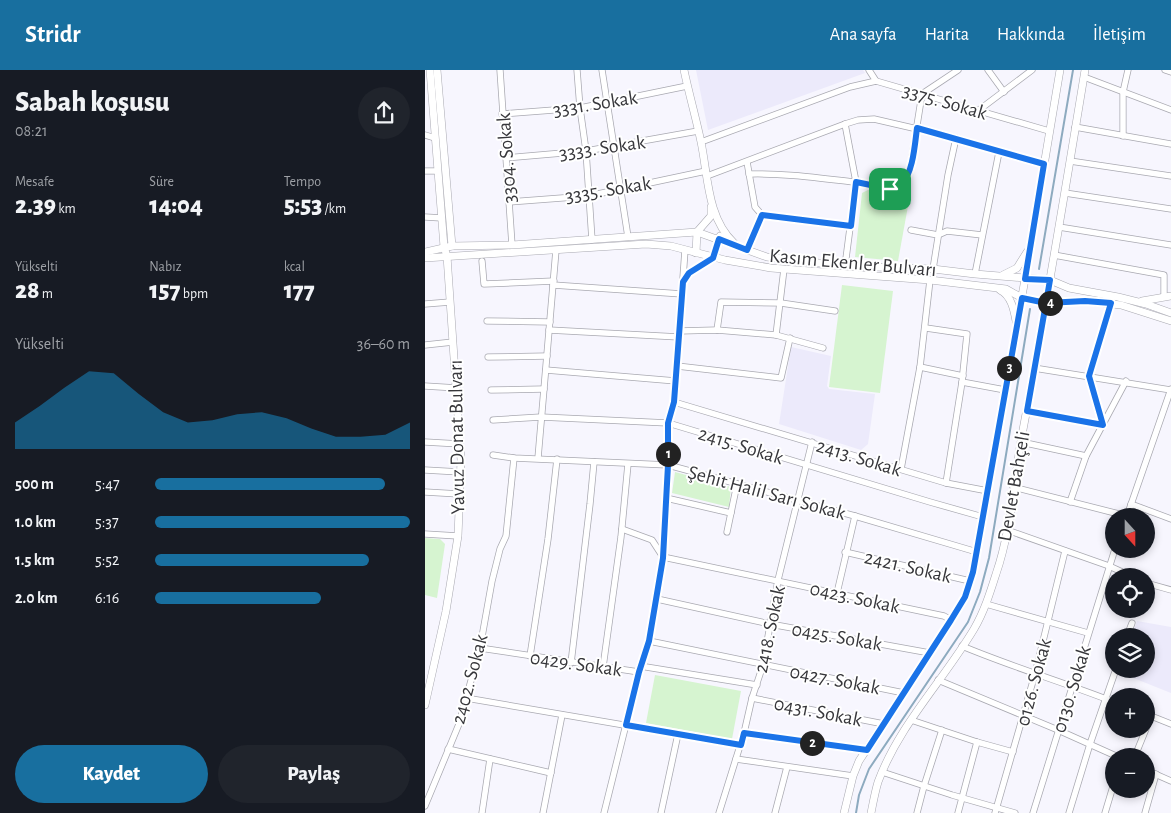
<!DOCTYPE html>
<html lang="tr">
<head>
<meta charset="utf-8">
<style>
  body { margin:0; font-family:"Alegreya Sans",sans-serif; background:#20242c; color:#f1f3f6; height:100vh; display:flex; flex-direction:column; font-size:19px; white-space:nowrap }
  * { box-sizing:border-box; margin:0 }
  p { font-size:16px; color:#9ea1a6 }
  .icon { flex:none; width:28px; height:28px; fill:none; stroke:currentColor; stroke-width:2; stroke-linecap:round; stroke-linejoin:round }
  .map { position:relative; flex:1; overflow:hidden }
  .panel { display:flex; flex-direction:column; background:#171b24; width:425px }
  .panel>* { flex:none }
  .needle { width:32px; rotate:159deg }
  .controls { position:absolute; left:680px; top:438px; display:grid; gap:10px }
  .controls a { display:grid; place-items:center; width:50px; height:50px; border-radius:50%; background:#171b24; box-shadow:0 2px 8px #0003; font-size:25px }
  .pin { position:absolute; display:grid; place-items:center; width:42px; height:42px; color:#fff; margin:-21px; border-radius:10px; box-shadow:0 2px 8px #0006 }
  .km { position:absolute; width:25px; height:25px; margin:-12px; border-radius:50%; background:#222; color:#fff; font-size:14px; line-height:25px; text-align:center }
  .round { display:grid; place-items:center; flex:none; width:52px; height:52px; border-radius:26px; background:#20242c }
  .overview { display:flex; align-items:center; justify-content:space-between; height:85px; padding:0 15px }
  h1 { font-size:28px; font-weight:800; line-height:38px }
  .metrics { display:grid; grid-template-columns:repeat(3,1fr); gap:8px; height:85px; padding:5px 15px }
  .metrics div { display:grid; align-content:center }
  .metrics b { font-size:25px; font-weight:800 }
  .metrics small { font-size:14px; font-weight:400 }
  .metrics p { font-size:14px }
  .chart { height:140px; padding:10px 15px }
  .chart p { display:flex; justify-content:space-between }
  .chart svg { width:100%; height:90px; margin-top:5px; fill:#186f9f; opacity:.7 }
  .primary-button { display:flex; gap:10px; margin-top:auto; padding:10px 15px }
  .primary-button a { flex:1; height:58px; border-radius:30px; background:#186f9f; color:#fff; font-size:20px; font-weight:800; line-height:58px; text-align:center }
  .primary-button a+a { background:#20242c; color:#f1f3f6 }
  ul { padding:0 15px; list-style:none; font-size:16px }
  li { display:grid; grid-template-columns:80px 60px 1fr; align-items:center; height:38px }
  li i { height:12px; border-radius:6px; background:#186f9f }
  header { display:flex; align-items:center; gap:30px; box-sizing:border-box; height:70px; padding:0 25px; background:#186f9f; color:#fff }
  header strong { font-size:24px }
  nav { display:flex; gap:28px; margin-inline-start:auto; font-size:18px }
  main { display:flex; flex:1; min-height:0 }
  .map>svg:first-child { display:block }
</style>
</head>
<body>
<header>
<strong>Stridr</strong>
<nav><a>Ana sayfa</a><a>Harita</a><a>Hakkında</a><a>İletişim</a></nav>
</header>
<main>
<section class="panel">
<div class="overview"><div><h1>Sabah koşusu</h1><p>08:21</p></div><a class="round"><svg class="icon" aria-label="share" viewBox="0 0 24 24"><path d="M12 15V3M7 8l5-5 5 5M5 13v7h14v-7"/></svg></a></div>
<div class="metrics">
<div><p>Mesafe</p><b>2.39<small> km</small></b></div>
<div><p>Süre</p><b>14:04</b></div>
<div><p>Tempo</p><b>5:53<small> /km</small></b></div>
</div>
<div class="metrics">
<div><p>Yükselti</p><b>28<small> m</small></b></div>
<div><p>Nabız</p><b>157<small> bpm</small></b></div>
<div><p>kcal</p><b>177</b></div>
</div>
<div class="chart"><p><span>Yükselti</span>36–60 m</p>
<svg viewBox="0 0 160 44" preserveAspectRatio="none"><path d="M0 44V31L10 23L20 14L30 6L40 7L50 17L60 26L70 31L80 30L90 27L100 26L110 29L120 34L130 38L140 38L150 37L160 31V44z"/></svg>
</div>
<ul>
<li><b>500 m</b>5:47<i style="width:90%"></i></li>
<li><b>1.0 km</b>5:37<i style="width:100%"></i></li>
<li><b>1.5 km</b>5:52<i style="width:84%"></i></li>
<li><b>2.0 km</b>6:16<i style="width:65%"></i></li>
</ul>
<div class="primary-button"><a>Kaydet</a><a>Paylaş</a></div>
</section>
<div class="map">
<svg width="746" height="743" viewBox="0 0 746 743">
  <rect width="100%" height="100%" fill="#f7f6fe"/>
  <g fill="#eceafb">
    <path d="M 271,0 L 438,0 L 440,3 L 283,60 Z"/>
    <path d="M 366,277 L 406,286 L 402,316 L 404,319 L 450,324 L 443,374 L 436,380 L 354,354 Z"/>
    <path d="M 712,551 L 746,557 L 746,623 L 696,603 L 697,599 L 721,599 L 721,566 L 707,566 Z"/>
  </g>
  <g fill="#d6f4d0">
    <path d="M 443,120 L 475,124 L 480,127 L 483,136 L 473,191 L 430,187 L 437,123 Z"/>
    <path d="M 417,215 L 468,221 L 455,323 L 404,317 Z"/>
    <path d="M 250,402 L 306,417 L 304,437 L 247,423 Z"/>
    <path d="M 0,468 L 15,469 L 20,474 L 12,528 L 0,525 Z"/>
    <path d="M 230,605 L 316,621 L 307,669 L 221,653 Z"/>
  </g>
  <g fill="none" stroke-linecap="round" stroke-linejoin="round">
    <g stroke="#8daabf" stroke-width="2">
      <path d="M 614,199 L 648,0"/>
      <path d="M 431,743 L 434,725 L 444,699 L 543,552 L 555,522 L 564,488 L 605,239"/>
    </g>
    <defs>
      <g id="minor">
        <path d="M 75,0 L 87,175"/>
        <path d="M 152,0 L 155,38 L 161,81 L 167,170"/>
        <path d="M 177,0 L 203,167"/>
        <path d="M 444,0 L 451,11"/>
        <path d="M 563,0 L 579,22"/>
        <path d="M 740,0 L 746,2"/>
        <path d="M 659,7 L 746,40"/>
        <path d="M 554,40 L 607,0"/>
        <path d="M 77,44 L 155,38 L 262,16"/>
        <path d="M 650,57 L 746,74"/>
        <path d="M 0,65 L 10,68"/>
        <path d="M 698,66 L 698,22 L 703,0"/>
        <path d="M 276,72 L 425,17 L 451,11 L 624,61"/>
        <path d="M 81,88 L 161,81 L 273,61"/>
        <path d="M 645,91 L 746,106"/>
        <path d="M 322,92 L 330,137 L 337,145 L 426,156"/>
        <path d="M 0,101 L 13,101"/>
        <path d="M 324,104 C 359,103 394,108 429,112 C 440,113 456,120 467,118 C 477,116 481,109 485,99 L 497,24 L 533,0"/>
        <path d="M 282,106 L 420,54 L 433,50 L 449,49 L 531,68 L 619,94"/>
        <path d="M 640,123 L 746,139"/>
        <path d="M 84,132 L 163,126 L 281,101"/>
        <path d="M 0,147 L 17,148"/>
        <path d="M 634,157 L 746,175"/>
        <path d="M 486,160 L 513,165 L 522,161 L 557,165"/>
        <path d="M 322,181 L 337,145"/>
        <path d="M 629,185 L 739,205 L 739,227"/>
        <path d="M 57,191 L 59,214 L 129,211"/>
        <path d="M 420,196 L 431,112 L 420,54"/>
        <path d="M 508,199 L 523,105 L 531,68"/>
        <path d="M 550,204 L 574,82"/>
        <path d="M 128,215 L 257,224"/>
        <path d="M 0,234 L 25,232"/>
        <path d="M 62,251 L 125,252"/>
        <path d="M 501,258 L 542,264 L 537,312 L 521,413"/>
        <path d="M 124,260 L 254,267"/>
        <path d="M 292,260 L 296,232 L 356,233 L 410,241"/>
        <path d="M 254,261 L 292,260 L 351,265 L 398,278"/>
        <path d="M 351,265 L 359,199"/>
        <path d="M 0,275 L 28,272"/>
        <path d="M 63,287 L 122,286"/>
        <path d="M 252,296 L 356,308 L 365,268"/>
        <path d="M 495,297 L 538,306"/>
        <path d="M 609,298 L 746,320"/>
        <path d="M 121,300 L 251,311"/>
        <path d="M 537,312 L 580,320"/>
        <path d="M 0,316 L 32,318"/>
        <path d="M 66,320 L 119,319"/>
        <path d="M 249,332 L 521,413 L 563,421"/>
        <path d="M 602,341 L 679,355 L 664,306 L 686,233"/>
        <path d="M 68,350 L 116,347 L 243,353 L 505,432 L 558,447"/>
        <path d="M 0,372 L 35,374"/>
        <path d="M 596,372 L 661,386"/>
        <path d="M 68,385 L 89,388 L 243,395 L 430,446 L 552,482"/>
        <path d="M 113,388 L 131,180"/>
        <path d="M 476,399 L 495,297 L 505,210"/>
        <path d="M 0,400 L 35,402"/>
        <path d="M 588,417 L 702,446"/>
        <path d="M 0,422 L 34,424"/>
        <path d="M 241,428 L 306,443"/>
        <path d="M 645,432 L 661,386 L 701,311"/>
        <path d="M 706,434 L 746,449"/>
        <path d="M 702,446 L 746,319"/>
        <path d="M 197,459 L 227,470 L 238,487 L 519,546 L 526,550"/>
        <path d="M 582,460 L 684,496 L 706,506"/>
        <path d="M 302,462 L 312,414"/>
        <path d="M 0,464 L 33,466"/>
        <path d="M 420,482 L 545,511"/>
        <path d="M 721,513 L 746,520"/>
        <path d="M 412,523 L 430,446"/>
        <path d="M 232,529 L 345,554 L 505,583"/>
        <path d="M 561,534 L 663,563"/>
        <path d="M 702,566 L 707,553"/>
        <path d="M 224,571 L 479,623"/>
        <path d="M 537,576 C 587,597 638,612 689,632"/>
        <path d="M 55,578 L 214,602 L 215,596 L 332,615"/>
        <path d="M 105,586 L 123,469 L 132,389"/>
        <path d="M 146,593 L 165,434 L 169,392"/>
        <path d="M 215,596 L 224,571 L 238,487 L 243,395 L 243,353 L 249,332 L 260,180"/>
        <path d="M 178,597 L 196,467 L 203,394"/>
        <path d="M 513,610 L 633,660 L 691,686"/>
        <path d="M 41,628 L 316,675"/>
        <path d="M 327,628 L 459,654"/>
        <path d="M 721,644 L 746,654"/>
        <path d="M 486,650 L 552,672 L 588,682"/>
        <path d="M 319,663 L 442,680"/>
        <path d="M 23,679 L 126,703"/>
        <path d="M 710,686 L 721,659"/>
        <path d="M 311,689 L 428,706"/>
        <path d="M 721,700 L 746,711"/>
        <path d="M 457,702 L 527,725 L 590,743"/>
        <path d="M 0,736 L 34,654 L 55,578 L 67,511 L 75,479 L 81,466 L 89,388"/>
        <path d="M 57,743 L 65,689"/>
        <path d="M 118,743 L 137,645"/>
        <path d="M 179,743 L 214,602"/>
        <path d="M 236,743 L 253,664"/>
        <path d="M 294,743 L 319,663 L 327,628 L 338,595 L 353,510 L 387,372"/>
        <path d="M 350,743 L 362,697"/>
        <path d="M 492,743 L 499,716 L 517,660"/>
        <path d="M 533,743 L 552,672"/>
        <path d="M 570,743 L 610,604 L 640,481"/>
        <path d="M 608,743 L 690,479"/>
        <path d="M 644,743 L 665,674 L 691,599"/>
        <path d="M 680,743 L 689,713"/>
        <path d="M 720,743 L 731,704"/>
      </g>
      <g id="tertiary">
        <path d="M 12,0 L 27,176"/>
        <path d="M 259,0 C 264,24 271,48 276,72 C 283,105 282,148 309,173"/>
        <path d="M 0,182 L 27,176 L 87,175 L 272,162 L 342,187 L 420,196 L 508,199 L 550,204 L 625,210 L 644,218 L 693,227 L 721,234 L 746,243"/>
        <path d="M 271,183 L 272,162 L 286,146 L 286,137"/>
        <path d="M 0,188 L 221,174 L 246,176 L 300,190 L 346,198 L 505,210 L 581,219 L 597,228 L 621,233 L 660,231 L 696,235 L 746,251"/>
        <path d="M 578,205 L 592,198 L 602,182"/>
        <path d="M 258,211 L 264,203 L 288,188 L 295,166"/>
        <path d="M 575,220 C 586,225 589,240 591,251"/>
        <path d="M 717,231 L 746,226"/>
        <path d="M 0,635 L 21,541 L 33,466 L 36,390 L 22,186 L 19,177 L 5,0"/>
        <path d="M 419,743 L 428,706 L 434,691 L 526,550 L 540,527 L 548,503 L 600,209 L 635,0"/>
        <path d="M 446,743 C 448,733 450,722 453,712 C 474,655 518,611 549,559 C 559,542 565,523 571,504 C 586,461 589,410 597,365 C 620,244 640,122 660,0"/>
      </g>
    </defs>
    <use href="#minor" stroke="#a9a9b1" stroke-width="7"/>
    <use href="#tertiary" stroke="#a9a9b1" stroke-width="8"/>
    <use href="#minor" stroke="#fff" stroke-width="5.5"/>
    <use href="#tertiary" stroke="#fff" stroke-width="7"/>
  </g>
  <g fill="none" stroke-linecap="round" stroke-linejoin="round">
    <defs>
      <path id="route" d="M 465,119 L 431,112 L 426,156 L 337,145 L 322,180 L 294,169 L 288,188 L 264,203 L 258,212 L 249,332 L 243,353 L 243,395 L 238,488 L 224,571 L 214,602 L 201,655 L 316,675 L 319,663 L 442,680 L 526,550 L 540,527 L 548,502 L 597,228 L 621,233 L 602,341 L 678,355 L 664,306 L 686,233 L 660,231 L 621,233 L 625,210 L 600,209 L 619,94 L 492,58 C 490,73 488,105 476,114 C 473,117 469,117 465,119"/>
    </defs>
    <use href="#route" stroke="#fff" stroke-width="10"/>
    <use href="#route" stroke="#1a73e8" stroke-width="6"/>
  </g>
  <g text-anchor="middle" stroke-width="4" stroke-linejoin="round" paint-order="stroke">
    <g font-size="20" fill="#37373b" stroke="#fff">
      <text transform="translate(520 31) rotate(16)" y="7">3375. Sokak</text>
      <text transform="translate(170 33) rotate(-9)" y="7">3331. Sokak</text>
      <text transform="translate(177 77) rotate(-8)" y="7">3333. Sokak</text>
      <text transform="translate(81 88) rotate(-94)" y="7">3304. Sokak</text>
      <text transform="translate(183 119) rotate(-9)" y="7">3335. Sokak</text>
      <text transform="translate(428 192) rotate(5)" y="7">Kasım Ekenler Bulvarı</text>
      <text transform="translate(31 367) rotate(-91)" y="7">Yavuz Donat Bulvarı</text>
      <text transform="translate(316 375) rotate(17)" y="7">2415. Sokak</text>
      <text transform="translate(434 387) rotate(17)" y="7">2413. Sokak</text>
      <text transform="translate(588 416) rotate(-80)" y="7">Devlet Bahçeli</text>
      <text transform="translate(342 422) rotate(15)" y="7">Şehit Halil Sarı Sokak</text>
      <text transform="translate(483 496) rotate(13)" y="7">2421. Sokak</text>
      <text transform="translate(430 527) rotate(12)" y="7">0423. Sokak</text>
      <text transform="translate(344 559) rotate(-78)" y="7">2418. Sokak</text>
      <text transform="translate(412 566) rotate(10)" y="7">0425. Sokak</text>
      <text transform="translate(151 593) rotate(8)" y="7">0429. Sokak</text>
      <text transform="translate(44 609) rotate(-75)" y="7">2402. Sokak</text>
      <text transform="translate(410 609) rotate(11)" y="7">0427. Sokak</text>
      <text transform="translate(608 612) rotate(-75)" y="7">0126. Sokak</text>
      <text transform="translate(646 619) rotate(-73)" y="7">0130. Sokak</text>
      <text transform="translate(393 641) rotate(11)" y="7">0431. Sokak</text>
    </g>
  </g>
</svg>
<div class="controls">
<a><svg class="needle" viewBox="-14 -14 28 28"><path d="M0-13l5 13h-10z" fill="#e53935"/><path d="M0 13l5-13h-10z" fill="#9ea1a6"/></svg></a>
<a><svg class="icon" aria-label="locate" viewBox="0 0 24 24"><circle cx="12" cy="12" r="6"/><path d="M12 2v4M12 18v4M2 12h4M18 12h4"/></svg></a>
<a><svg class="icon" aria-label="layers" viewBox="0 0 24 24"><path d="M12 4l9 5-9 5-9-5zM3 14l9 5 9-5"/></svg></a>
<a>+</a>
<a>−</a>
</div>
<div class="pin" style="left:465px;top:119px;background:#1e9e55"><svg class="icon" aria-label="arrive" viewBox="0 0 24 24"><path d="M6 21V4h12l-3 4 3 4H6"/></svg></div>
<b class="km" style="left:243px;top:384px">1</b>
<b class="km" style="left:387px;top:673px">2</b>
<b class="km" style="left:584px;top:298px">3</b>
<b class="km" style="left:625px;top:233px">4</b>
</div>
</main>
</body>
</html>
